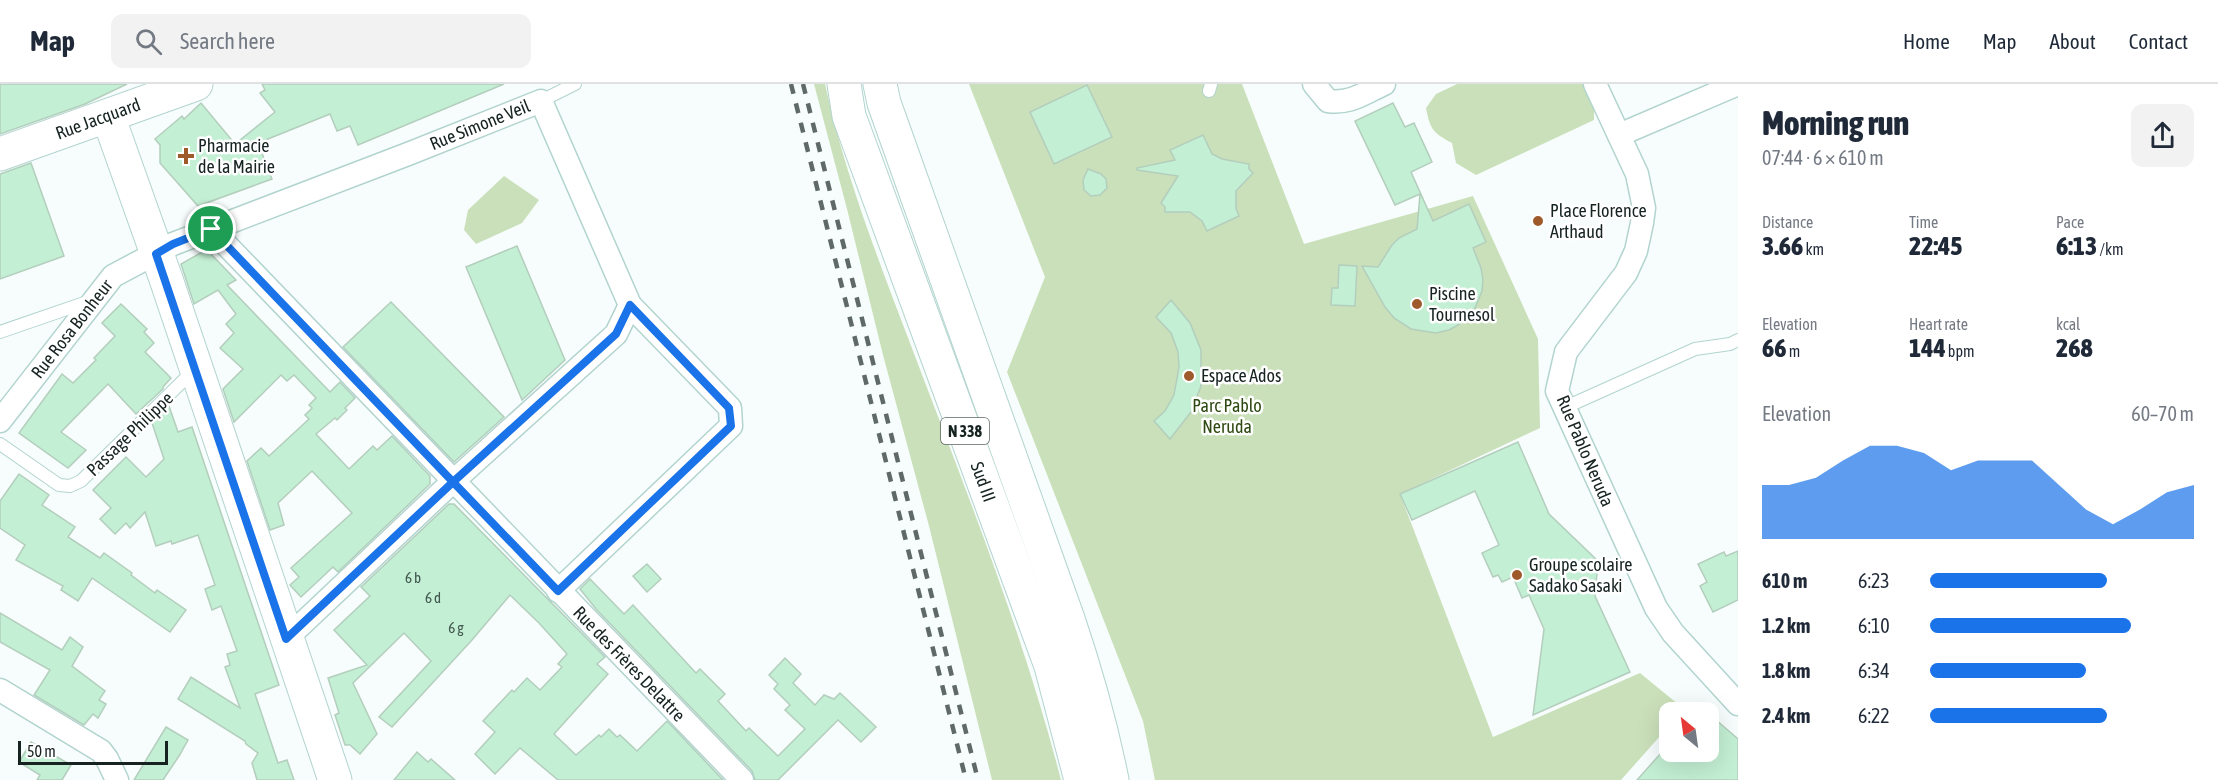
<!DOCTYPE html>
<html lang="en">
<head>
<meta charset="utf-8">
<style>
  body { margin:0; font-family:"Asap Condensed",sans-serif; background:#f2f2f3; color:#1f2937; height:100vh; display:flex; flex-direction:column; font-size:22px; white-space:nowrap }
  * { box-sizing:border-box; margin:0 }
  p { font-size:20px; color:#747a83 }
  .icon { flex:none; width:33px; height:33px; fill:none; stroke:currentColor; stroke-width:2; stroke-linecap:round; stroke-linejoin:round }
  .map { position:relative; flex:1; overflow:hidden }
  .drawer { display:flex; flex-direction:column; background:#fff; width:480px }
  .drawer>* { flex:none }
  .needle { width:39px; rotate:331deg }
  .tools { position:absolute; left:1659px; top:618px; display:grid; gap:12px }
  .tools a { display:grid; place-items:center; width:60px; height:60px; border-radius:12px; background:#fff; box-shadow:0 6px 24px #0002; font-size:30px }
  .scale { position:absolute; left:18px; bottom:15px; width:150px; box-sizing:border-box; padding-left:6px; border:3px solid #162321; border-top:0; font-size:16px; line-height:21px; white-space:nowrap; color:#162321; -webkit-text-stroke:4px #fff; paint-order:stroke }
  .pin { position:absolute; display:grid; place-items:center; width:51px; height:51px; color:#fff; margin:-26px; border:3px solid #fff; border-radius:50%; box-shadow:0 2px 6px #0007 }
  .round { display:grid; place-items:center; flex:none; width:63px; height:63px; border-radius:12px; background:#f2f2f3 }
  .head { display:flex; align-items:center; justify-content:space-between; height:102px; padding:0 24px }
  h1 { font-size:33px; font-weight:800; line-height:45px }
  .stats { display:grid; grid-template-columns:repeat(3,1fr); gap:9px; height:102px; padding:6px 24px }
  .stats div { display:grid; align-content:center }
  .stats b { font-size:26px; font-weight:800 }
  .stats small { font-size:16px; font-weight:400 }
  .stats p { font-size:16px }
  .chart { height:168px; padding:12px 24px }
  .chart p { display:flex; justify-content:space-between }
  .chart svg { width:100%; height:108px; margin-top:6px; fill:#1a73e8; opacity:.7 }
  ul { padding:0 24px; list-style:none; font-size:20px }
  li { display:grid; grid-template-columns:96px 72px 1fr; align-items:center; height:45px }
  li i { height:15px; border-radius:8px; background:#1a73e8 }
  header { display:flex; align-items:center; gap:36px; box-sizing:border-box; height:84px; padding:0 30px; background:#fff; border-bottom:2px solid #e0e1e3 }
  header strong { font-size:28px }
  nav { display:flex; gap:33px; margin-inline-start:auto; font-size:21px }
  .search { width:420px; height:54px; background:#f2f2f3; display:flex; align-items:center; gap:15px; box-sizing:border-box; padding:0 21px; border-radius:12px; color:#747a83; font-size:22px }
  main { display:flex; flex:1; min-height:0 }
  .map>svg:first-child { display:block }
</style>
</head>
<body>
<header>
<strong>Map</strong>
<div class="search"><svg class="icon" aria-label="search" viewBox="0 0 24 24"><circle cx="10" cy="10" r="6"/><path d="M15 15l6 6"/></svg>Search here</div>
<nav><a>Home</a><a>Map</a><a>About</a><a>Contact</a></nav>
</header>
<main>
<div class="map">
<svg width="1738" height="696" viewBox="0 0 1738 696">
  <rect width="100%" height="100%" fill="#f7fdfc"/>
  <g fill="#cae0ba">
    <path d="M 814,0 L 825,0 C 845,92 880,180 913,267 C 967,409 1023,549 1061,696 L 992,696 L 929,442 L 883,271 L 847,125 Z"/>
    <path d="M 969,0 L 1242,0 L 1304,160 L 1473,112 L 1538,255 L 1540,344 L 1400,410 L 1493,653 L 1640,589 L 1684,625 L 1681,628 L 1670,628 L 1669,642 L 1621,696 L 1155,696 L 1143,637 L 1007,288 L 1045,193 Z"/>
    <path d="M 1457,0 L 1583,0 L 1594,21 L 1594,36 L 1476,91 L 1456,79 L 1452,59 C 1433,49 1430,45 1426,24 L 1436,10 Z"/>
    <path d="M 504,92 L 539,116 L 522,139 L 476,160 L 464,146 L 468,126 Z"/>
  </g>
  <g fill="#c3efd4" stroke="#b3cebd" stroke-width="1.5">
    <path d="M 0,0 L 127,0 L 85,20 L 0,50 Z"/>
    <path d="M 262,0 L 504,0 L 358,61 L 350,42 L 337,47 L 330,30 L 258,59 L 272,95 L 198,122 L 160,79 L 160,61 L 155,55 L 182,32 L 184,35 L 201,19 L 235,60 L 275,28 L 260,9 L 265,6 Z"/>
    <path d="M 1087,1 L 1112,53 L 1054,80 L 1030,28 Z"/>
    <path d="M 1393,19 L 1405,43 L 1414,39 L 1432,78 L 1411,88 L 1433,137 L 1469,120 L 1486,158 L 1473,164 L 1481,184 L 1483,196 L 1482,207 L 1475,224 L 1460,240 L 1449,246 L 1436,249 L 1411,245 L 1394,234 L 1385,223 L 1362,182 L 1378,183 L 1392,161 L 1399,154 L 1417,145 L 1420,110 L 1395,121 L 1355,37 Z"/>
    <path d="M 1203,51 L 1212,70 L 1222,75 L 1249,80 L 1249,85 L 1253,89 L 1236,107 L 1236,124 L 1239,132 L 1207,147 L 1202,137 L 1190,128 L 1165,128 L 1165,123 L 1161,119 L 1178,92 L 1137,86 L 1137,84 L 1175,76 L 1170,66 Z"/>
    <path d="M 31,79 L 64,172 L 0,195 L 0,90 Z"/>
    <path d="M 1088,85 L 1101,90 L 1106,95 L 1107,104 L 1100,111 L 1091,112 L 1084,106 L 1083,96 Z"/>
    <path d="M 517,162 L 565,276 L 522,316 L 466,183 Z"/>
    <path d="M 204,167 L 209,168 L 236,196 L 227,201 L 330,308 L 340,298 L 355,314 L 345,324 L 347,326 L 337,336 L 335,334 L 316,350 L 349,385 L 373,362 L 377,366 L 392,352 L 430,392 L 430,400 L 338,488 L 333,483 L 301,513 L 290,501 L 299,493 L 291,484 L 352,429 L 312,387 L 278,419 L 284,441 L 270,446 L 247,377 L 261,364 L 269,372 L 309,335 L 305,331 L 312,324 L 309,321 L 316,314 L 294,291 L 287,297 L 281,291 L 234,338 L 223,305 L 243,285 L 220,264 L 234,249 L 226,240 L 236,230 L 218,206 L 194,220 L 181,180 Z"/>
    <path d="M 1339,181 L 1357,182 L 1355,222 L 1331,221 L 1332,204 L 1338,204 Z"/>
    <path d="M 1171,216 L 1190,239 L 1201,266 L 1201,302 L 1191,328 L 1170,355 L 1154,337 L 1165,327 L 1174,311 L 1179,283 L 1178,268 L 1171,249 L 1156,233 Z"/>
    <path d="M 391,218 L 504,333 L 454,378 L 343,263 Z"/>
    <path d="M 121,220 L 147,245 L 144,248 L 154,259 L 145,268 L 171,294 L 163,303 L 163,305 L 136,330 L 108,300 L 61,348 L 86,366 L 68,384 L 19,349 L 62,290 L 73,299 L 96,276 L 94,274 L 115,252 L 102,239 Z"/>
    <path d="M 169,322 L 178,348 L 192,343 L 279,601 L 255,610 L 278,679 L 287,676 L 294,696 L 257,696 L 252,679 L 258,669 L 246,660 L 245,657 L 178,615 L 191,593 L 240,624 L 225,583 L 230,581 L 227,570 L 237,567 L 221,522 L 212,526 L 205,505 L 215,501 L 198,451 L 172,460 L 171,457 L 156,462 L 145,428 L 130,444 L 126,439 L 115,450 L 100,435 L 111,424 L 93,406 L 126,373 L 146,393 L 164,375 L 152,339 Z"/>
    <path d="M 1518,358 L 1549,430 L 1598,477 L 1595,512 L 1630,588 L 1533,631 L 1544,545 L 1529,511 L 1522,514 L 1513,493 L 1502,498 L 1498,491 L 1493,493 L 1482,469 L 1499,461 L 1475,407 L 1412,436 L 1400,410 Z"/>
    <path d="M 19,390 L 49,411 L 42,421 L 75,443 L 68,453 L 100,474 L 104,469 L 132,489 L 131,491 L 155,509 L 157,506 L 186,526 L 170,548 L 92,494 L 78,517 L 61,506 L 63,502 L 16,476 L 25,461 L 0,444 L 0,417 Z"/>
    <path d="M 449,420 L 454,420 L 605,573 L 597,580 L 608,590 L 554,650 L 576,671 L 599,651 L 601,653 L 609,645 L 617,653 L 620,651 L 637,667 L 667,637 L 723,696 L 558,696 L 520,664 L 495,690 L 475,670 L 495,648 L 483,637 L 512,606 L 514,608 L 527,594 L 540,606 L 562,583 L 558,580 L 567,570 L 539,539 L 510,511 L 472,556 L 392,643 L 379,633 L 431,577 L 404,549 L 353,599 L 377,650 L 360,670 L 350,661 L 345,661 L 335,631 L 339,629 L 328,594 L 367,581 L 334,546 L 370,512 L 361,503 Z"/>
    <path d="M 1738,467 L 1738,516 L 1713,528 L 1700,502 L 1707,498 L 1698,480 L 1724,468 L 1726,472 Z"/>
    <path d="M 647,480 L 661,495 L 647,508 L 633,492 Z"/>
    <path d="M 590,495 L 624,530 L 633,521 L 696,589 L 700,585 L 725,610 L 718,617 L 746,647 L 749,644 L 778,672 L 805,645 L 785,626 L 790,621 L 774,605 L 778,600 L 769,591 L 785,574 L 801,590 L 793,599 L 815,621 L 824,611 L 834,615 L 840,609 L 876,643 L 861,658 L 838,636 L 778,696 L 755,696 L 752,687 L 596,525 L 580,505 Z"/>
    <path d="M 0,529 L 62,566 L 70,553 L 83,563 L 72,582 L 105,607 L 99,616 L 106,620 L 98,634 L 93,630 L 84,641 L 34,611 L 50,586 L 0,558 Z"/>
    <path d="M 1708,629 L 1738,655 L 1738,696 L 1637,696 L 1662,668 L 1708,668 Z"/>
    <path d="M 166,643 L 188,656 L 179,672 L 163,696 L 134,696 Z"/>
    <path d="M 31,658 L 71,681 L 62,696 L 37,696 L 40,691 L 19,678 Z"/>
    <path d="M 417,668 L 428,678 L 431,675 L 455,696 L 394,696 Z"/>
  </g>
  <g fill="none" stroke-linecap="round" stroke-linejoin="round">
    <defs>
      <g id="lane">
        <path d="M 1209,7 L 1211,0"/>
        <path d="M 541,17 L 575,0"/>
        <path d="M 0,248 L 90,217"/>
        <path d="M 1566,323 L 1695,265 L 1730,260 L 1738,256"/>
        <path d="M 0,360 L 59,401 L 70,402 L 81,397 L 194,286"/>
      </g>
      <g id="street">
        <path d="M 1314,0 L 1328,17 C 1351,20 1364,9 1384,0"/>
        <path d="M 1595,0 L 1637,90 L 1644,124 L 1642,139 L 1636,167 L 1626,189 L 1566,268 L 1557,307 L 1656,524 L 1673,549 L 1738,620"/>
        <path d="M 1619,51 L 1738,0"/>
        <path d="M 211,145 L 742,696"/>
        <path d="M 0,337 L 113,192 L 173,160 L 408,70 L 541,17 L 630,221 L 730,324 L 731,342 L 558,507"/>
        <path d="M 286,555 L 448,402 L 616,250 L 630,221"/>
        <path d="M 0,606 L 101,667 L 107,675 L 117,696"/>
      </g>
      <g id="secondary">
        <path d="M 108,32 L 166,195 L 335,696"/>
        <path d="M 0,70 L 196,0"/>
      </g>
      <g id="highway">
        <path d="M 844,0 L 849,32 L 1051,582 L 1081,696"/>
        <path d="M 880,0 L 884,19 L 1068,535 C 1086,588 1101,641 1112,696"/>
      </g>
    </defs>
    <use href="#lane" stroke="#b2d4ce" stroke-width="14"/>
    <use href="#street" stroke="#b2d4ce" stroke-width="25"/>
    <use href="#secondary" stroke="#b2d4ce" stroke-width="35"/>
    <use href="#highway" stroke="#b2d4ce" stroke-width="35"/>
    <use href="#lane" stroke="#fff" stroke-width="12"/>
    <use href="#street" stroke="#fff" stroke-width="22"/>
    <use href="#secondary" stroke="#fff" stroke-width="33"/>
    <use href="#highway" stroke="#fff" stroke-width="33"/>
    <g stroke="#5f6a68" stroke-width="4.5" stroke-dasharray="10 10" stroke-linecap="butt">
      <path d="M 791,0 L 966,696"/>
      <path d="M 803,0 L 978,696"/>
    </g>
  </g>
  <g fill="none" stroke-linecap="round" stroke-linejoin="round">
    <defs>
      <path id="route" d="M 211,145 L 173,160 L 156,170 L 286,555 L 453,398 L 558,507 L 731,342 L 729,324 L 630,221 L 616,250 L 453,398 L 211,145"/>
    </defs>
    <use href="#route" stroke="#fff" stroke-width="12"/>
    <use href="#route" stroke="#1a73e8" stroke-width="8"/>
  </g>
  <g fill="#9e5a2b" stroke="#fff" stroke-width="2">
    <path d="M183 63h6v6h6v6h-6v6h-6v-6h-6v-6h6z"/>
    <circle cx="1538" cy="137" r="6"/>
    <circle cx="1417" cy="220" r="6"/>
    <circle cx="1189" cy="292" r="6"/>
    <circle cx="1517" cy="491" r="6"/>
  </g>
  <g text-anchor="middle" stroke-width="5" stroke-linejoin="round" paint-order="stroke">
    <g font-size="15" fill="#41564e">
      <text x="413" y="499">6 b</text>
      <text x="433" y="519">6 d</text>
      <text x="456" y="549">6 g</text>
    </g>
    <rect fill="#fff" stroke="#5c6564" stroke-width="1.5" x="941" y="334" width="48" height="26" rx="4.5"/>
    <g font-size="16" font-weight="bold" fill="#162321">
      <text x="965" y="353">N 338</text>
    </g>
    <g font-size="18" fill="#162321" stroke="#fff">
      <text transform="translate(98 35) rotate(-20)" y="6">Rue Jacquard</text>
      <text transform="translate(480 41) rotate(-22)" y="6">Rue Simone Veil</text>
      <text transform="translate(72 245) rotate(-52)" y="6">Rue Rosa Bonheur</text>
      <text transform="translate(130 350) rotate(-44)" y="6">Passage Philippe</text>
      <text transform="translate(1585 367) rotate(67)" y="6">Rue Pablo Neruda</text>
      <text transform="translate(983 398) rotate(70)" y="6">Sud III</text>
      <text transform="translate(629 580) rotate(46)" y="6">Rue des Frères Delattre</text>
    </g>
    <g font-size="18" fill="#162321" stroke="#fff" text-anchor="start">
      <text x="198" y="68">Pharmacie<tspan x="198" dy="21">de la Mairie</tspan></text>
      <text x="1550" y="133">Place Florence<tspan x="1550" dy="21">Arthaud</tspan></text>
      <text x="1429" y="216">Piscine<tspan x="1429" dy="21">Tournesol</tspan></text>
      <text x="1201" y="298">Espace Ados</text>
      <text x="1529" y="487">Groupe scolaire<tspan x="1529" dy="21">Sadako Sasaki</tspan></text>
    </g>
    <g font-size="18" fill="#2e4911" stroke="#fff">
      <text x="1227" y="328">Parc Pablo<tspan x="1227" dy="21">Neruda</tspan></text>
    </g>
  </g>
</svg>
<div class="tools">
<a><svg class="needle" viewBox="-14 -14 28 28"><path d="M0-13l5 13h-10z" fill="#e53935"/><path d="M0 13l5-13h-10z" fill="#747a83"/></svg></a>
</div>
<div class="scale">50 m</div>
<div class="pin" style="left:211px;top:145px;background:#1e9e55"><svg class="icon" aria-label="arrive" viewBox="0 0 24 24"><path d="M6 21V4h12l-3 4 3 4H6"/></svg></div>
</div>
<section class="drawer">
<div class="head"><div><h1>Morning run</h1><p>07:44 · 6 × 610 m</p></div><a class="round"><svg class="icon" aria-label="share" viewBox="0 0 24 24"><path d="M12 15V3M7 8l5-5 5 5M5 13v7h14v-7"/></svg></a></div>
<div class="stats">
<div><p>Distance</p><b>3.66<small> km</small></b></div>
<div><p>Time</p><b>22:45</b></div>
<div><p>Pace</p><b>6:13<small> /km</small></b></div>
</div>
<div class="stats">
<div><p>Elevation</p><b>66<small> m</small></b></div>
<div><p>Heart rate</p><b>144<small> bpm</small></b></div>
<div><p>kcal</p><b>268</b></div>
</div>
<div class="chart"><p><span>Elevation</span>60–70 m</p>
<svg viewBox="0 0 160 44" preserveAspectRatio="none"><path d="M0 44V22L10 22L20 19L30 12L40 6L50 6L60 9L70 16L80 12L90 12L100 12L110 22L120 32L130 38L140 32L150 25L160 22V44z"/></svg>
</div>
<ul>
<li><b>610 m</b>6:23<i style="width:67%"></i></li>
<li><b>1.2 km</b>6:10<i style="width:76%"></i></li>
<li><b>1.8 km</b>6:34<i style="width:59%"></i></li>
<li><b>2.4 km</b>6:22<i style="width:67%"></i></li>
</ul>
</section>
</main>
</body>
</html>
